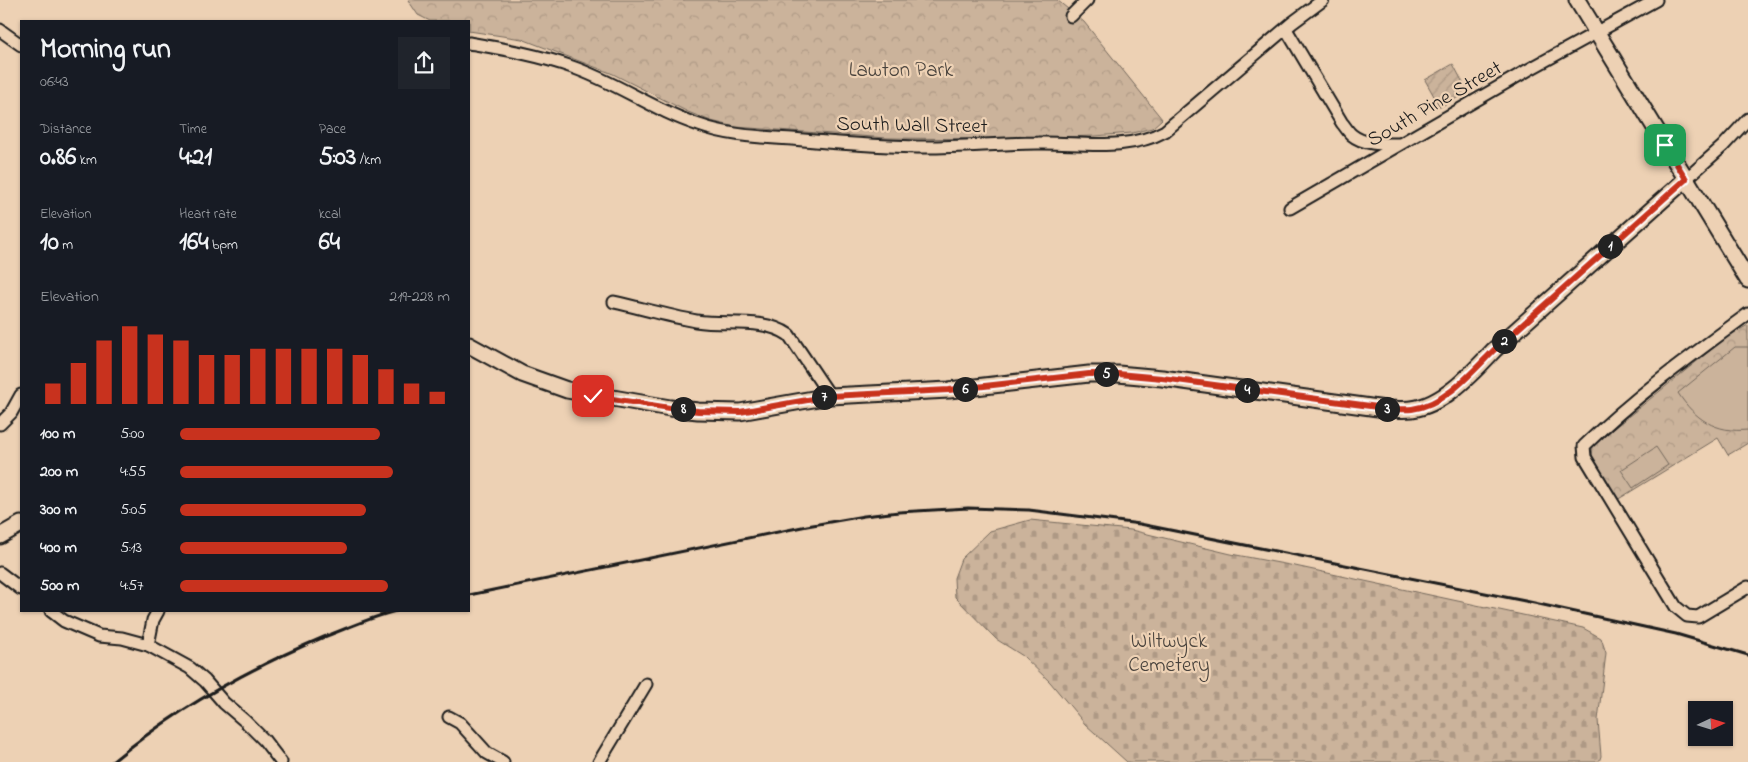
<!DOCTYPE html>
<html lang="en">
<head>
<meta charset="utf-8">
<style>
  body { margin:0; font-family:"Indie Flower",sans-serif; background:#20242c; color:#f1f3f6; height:100vh; display:flex; flex-direction:column; font-size:19px; white-space:nowrap }
  * { box-sizing:border-box; margin:0 }
  p { font-size:16px; color:#9ea1a6 }
  .icon { flex:none; width:28px; height:28px; fill:none; stroke:currentColor; stroke-width:2; stroke-linecap:round; stroke-linejoin:round }
  .map { position:relative; flex:1; overflow:hidden }
  .drawer { position:absolute; left:20px; top:20px; width:450px; height:592px; display:flex; flex-direction:column; background:#171b24; border-radius:0px; box-shadow:0 1px 4px #0004 }
  .drawer>* { flex:none }
  .needle { width:32px; rotate:86deg }
  .buttons { position:absolute; left:1688px; top:701px; display:grid; gap:10px }
  .buttons a { display:grid; place-items:center; width:45px; height:45px; border-radius:0px; background:#171b24; box-shadow:0 1px 4px #0004; font-size:25px }
  .pin { position:absolute; display:grid; place-items:center; width:42px; height:42px; color:#fff; margin:-21px; border-radius:10px; box-shadow:0 2px 8px #0006 }
  .km { position:absolute; width:25px; height:25px; margin:-12px; border-radius:50%; background:#222; color:#fff; font-size:14px; line-height:25px; text-align:center }
  .round { display:grid; place-items:center; flex:none; width:52px; height:52px; border-radius:0px; background:#20242c }
  .head { display:flex; align-items:center; justify-content:space-between; height:85px; padding:0 20px }
  h1 { font-size:28px; font-weight:800; line-height:38px }
  .metrics { display:grid; grid-template-columns:repeat(3,1fr); gap:8px; height:85px; padding:5px 20px }
  .metrics div { display:grid; align-content:center }
  .metrics b { font-size:25px; font-weight:800 }
  .metrics small { font-size:14px; font-weight:400 }
  .metrics p { font-size:14px }
  .chart { height:140px; padding:10px 20px }
  .chart p { display:flex; justify-content:space-between }
  .chart svg { width:100%; height:90px; margin-top:5px; stroke:#c8321e; stroke-width:6 }
  ul { padding:0 20px; list-style:none; font-size:16px }
  li { display:grid; grid-template-columns:80px 60px 1fr; align-items:center; height:38px }
  li i { height:12px; border-radius:6px; background:#c8321e }
  .map>svg:first-child { display:block }
</style>
</head>
<body>
<div class="map">
<svg width="1748" height="762" viewBox="0 0 1748 762">
  <defs>
    <pattern id="cemetery-stones" width="16" height="16" patternUnits="userSpaceOnUse" patternTransform="scale(1.25)"><rect width="16" height="16" fill="#cbb39b"/><path d="M2 7V4a2 2 0 0 1 4 0v3zM10 15v-3a2 2 0 0 1 4 0v3z" fill="#ae9985"/></pattern>
    <pattern id="park-crowns" width="20" height="18" patternUnits="userSpaceOnUse" patternTransform="scale(1.25)"><rect width="20" height="18" fill="#cbb39b"/><path d="M2 6a3 3 0 1 1 6 0M12 15a3 3 0 1 1 6 0" fill="none" stroke="#ae9985"/></pattern>
    <pattern id="garden-furrows" width="10" height="10" patternUnits="userSpaceOnUse" patternTransform="scale(1.25)"><rect width="10" height="10" fill="#cbb39b"/><path d="M-1 1l2-2M0 10L10 0M9 11l2-2" fill="none" stroke="#ae9985"/></pattern>
  </defs>
  <rect width="100%" height="100%" fill="#edd1b4"/>
  <filter id="ink" filterUnits="userSpaceOnUse"><feTurbulence type="fractalNoise" baseFrequency=".02" numOctaves="2"/><feDisplacementMap in="SourceGraphic" scale="10" xChannelSelector="R" yChannelSelector="G"/><feConvolveMatrix kernelMatrix="1 2 1 2 8 2 1 2 1" color-interpolation-filters="sRGB"/></filter>
  <g filter="url(#ink)">
    <path fill="url(#cemetery-stones)" stroke="#74685c" d="M 1030,520 L 1131,530 L 1231,554 L 1295,566 L 1583,628 L 1601,638 L 1606,653 L 1598,720 L 1601,756 L 1599,762 L 1127,762 L 1085,724 L 1050,682 L 1023,656 L 996,639 L 955,597 L 954,578 L 961,559 L 990,531 Z"/>
    <g fill="url(#park-crowns)" stroke="#74685c">
      <path d="M 408,0 L 1057,0 L 1084,22 L 1162,119 L 1152,128 L 1132,133 L 1095,136 L 994,139 L 887,138 L 736,127 L 711,121 L 688,112 L 613,74 L 522,39 L 469,31 L 469,21 L 430,21 L 418,15 Z"/>
      <path d="M 1748,325 L 1748,443 L 1728,455 L 1718,438 L 1617,500 L 1592,459 L 1593,445 L 1727,337 Z"/>
    </g>
    <path fill="url(#garden-furrows)" stroke="#74685c" d="M 1453,64 L 1468,92 L 1440,107 L 1425,80 Z"/>
    <g fill="#cbb39b" stroke="#74685c">
      <path d="M 1735,347 L 1748,347 L 1748,430 C 1715,433 1695,419 1678,393 Z"/>
      <path d="M 1656,447 L 1668,465 L 1633,488 L 1621,470 Z"/>
    </g>
    <g fill="none" stroke-linecap="round" stroke-linejoin="round">
      <defs>
        <g id="minor">
          <path d="M 1071,16 L 1087,0"/>
          <path d="M 1286,29 L 1342,123 C 1345,126 1348,132 1352,135 C 1364,145 1384,144 1398,144"/>
          <path d="M 0,30 L 21,45"/>
          <path d="M 469,43 C 503,49 539,55 572,67 C 616,82 655,111 699,125 C 729,136 761,137 792,139 C 834,143 875,146 917,147 C 957,148 998,143 1038,143 C 1079,142 1127,152 1165,131 L 1292,23 L 1323,0"/>
          <path d="M 1686,179 L 1723,146 L 1748,119"/>
          <path d="M 1290,208 L 1528,70 L 1656,0"/>
          <path d="M 614,302 C 641,308 668,316 696,321 C 726,326 763,317 789,335 L 830,396"/>
          <path d="M 1748,314 C 1692,355 1634,397 1584,446 L 1585,457 L 1676,607 L 1687,616 L 1698,617 L 1748,587"/>
          <path d="M 0,424 L 11,413 L 21,395"/>
          <path d="M 0,573 L 21,589"/>
          <path d="M 51,611 L 64,621 L 99,636 L 122,638 L 148,645 L 190,668 L 205,681 L 224,703 L 245,721 L 264,740 L 281,762"/>
          <path d="M 148,645 L 153,620 L 158,611"/>
          <path d="M 449,717 L 460,723 L 487,753 L 503,762"/>
          <path d="M 599,762 L 646,684"/>
        </g>
        <g id="major">
          <path d="M 1577,0 L 1748,280"/>
          <path d="M 469,345 L 522,374 L 567,390 L 670,408 L 698,411 L 740,412 L 830,396 L 949,390 L 1089,374 L 1118,374 L 1162,378 L 1385,409 C 1394,409 1404,410 1412,409 C 1444,405 1473,372 1494,350 L 1686,179"/>
          <path d="M 0,536 L 21,524"/>
        </g>
      </defs>
      <use href="#minor" stroke="#1c1c1c" stroke-width="15"/>
      <use href="#major" stroke="#1c1c1c" stroke-width="19"/>
      <use href="#minor" stroke="#edd1b4" stroke-width="11"/>
      <use href="#major" stroke="#edd1b4" stroke-width="15"/>
      <g stroke="#1c1c1c" stroke-width="3">
        <path d="M 469,595 L 807,526 L 864,516 L 899,512 L 968,508 L 1029,510 L 1140,524 L 1525,601 L 1676,634 L 1748,655"/>
        <path d="M 112,762 C 176,709 248,669 324,637 C 348,628 371,617 396,611"/>
      </g>
    </g>
  </g>
  <g fill="none" stroke-linecap="round" stroke-linejoin="round" filter="url(#ink)">
    <defs>
      <path id="route" d="M 593,396 L 670,408 L 698,411 L 740,412 L 830,396 L 949,390 L 1089,374 L 1118,374 L 1162,378 L 1385,408 C 1394,409 1404,410 1412,409 C 1445,405 1472,372 1494,350 L 1686,179 L 1665,145"/>
    </defs>
    <use href="#route" stroke="#fff" stroke-width="10"/>
    <use href="#route" stroke="#c8321e" stroke-width="6"/>
  </g>
  <g text-anchor="middle" stroke-width="4.5" stroke-linejoin="round" paint-order="stroke">
    <g font-size="21" fill="#48423c" stroke="#edd1b4">
      <text x="901" y="76">Lawton Park</text>
      <text x="1169" y="647">Wiltwyck<tspan x="1169" dy="24">Cemetery</tspan></text>
    </g>
    <g font-size="21" fill="#1c1c1c" stroke="#edd1b4">
      <text transform="translate(1434 103) rotate(-30)" y="7">South Pine Street</text>
      <text transform="translate(912 124) rotate(1)" y="7">South Wall Street</text>
    </g>
  </g>
</svg>
<div class="buttons">
<a><svg class="needle" viewBox="-14 -14 28 28"><path d="M0-13l5 13h-10z" fill="#e53935"/><path d="M0 13l5-13h-10z" fill="#9ea1a6"/></svg></a>
</div>
<div class="pin" style="left:1665px;top:145px;background:#1e9e55"><svg class="icon" aria-label="arrive" viewBox="0 0 24 24"><path d="M6 21V4h12l-3 4 3 4H6"/></svg></div>
<div class="pin" style="left:593px;top:396px;background:#d93025"><svg class="icon" aria-label="check" viewBox="0 0 24 24"><path d="M5 12l5 5 9-10"/></svg></div>
<b class="km" style="left:1610px;top:246px">1</b>
<b class="km" style="left:1504px;top:341px">2</b>
<b class="km" style="left:1387px;top:409px">3</b>
<b class="km" style="left:1247px;top:390px">4</b>
<b class="km" style="left:1106px;top:374px">5</b>
<b class="km" style="left:965px;top:389px">6</b>
<b class="km" style="left:824px;top:397px">7</b>
<b class="km" style="left:683px;top:409px">8</b>
<section class="drawer">
<div class="head"><div><h1>Morning run</h1><p>06:43</p></div><a class="round"><svg class="icon" aria-label="share" viewBox="0 0 24 24"><path d="M12 15V3M7 8l5-5 5 5M5 13v7h14v-7"/></svg></a></div>
<div class="metrics">
<div><p>Distance</p><b>0.86<small> km</small></b></div>
<div><p>Time</p><b>4:21</b></div>
<div><p>Pace</p><b>5:03<small> /km</small></b></div>
</div>
<div class="metrics">
<div><p>Elevation</p><b>10<small> m</small></b></div>
<div><p>Heart rate</p><b>164<small> bpm</small></b></div>
<div><p>kcal</p><b>64</b></div>
</div>
<div class="chart"><p><span>Elevation</span>219–228 m</p>
<svg viewBox="0 0 160 44" preserveAspectRatio="none"><path d="M5 44V34M15 44V24M25 44V13M35 44V6M45 44V10M55 44V13M65 44V20M75 44V20M85 44V17M95 44V17M105 44V17M115 44V17M125 44V20M135 44V27M145 44V34M155 44V38"/></svg>
</div>
<ul>
<li><b>100 m</b>5:00<i style="width:74%"></i></li>
<li><b>200 m</b>4:55<i style="width:79%"></i></li>
<li><b>300 m</b>5:05<i style="width:69%"></i></li>
<li><b>400 m</b>5:13<i style="width:62%"></i></li>
<li><b>500 m</b>4:57<i style="width:77%"></i></li>
</ul>
</section>
</div>
</body>
</html>
